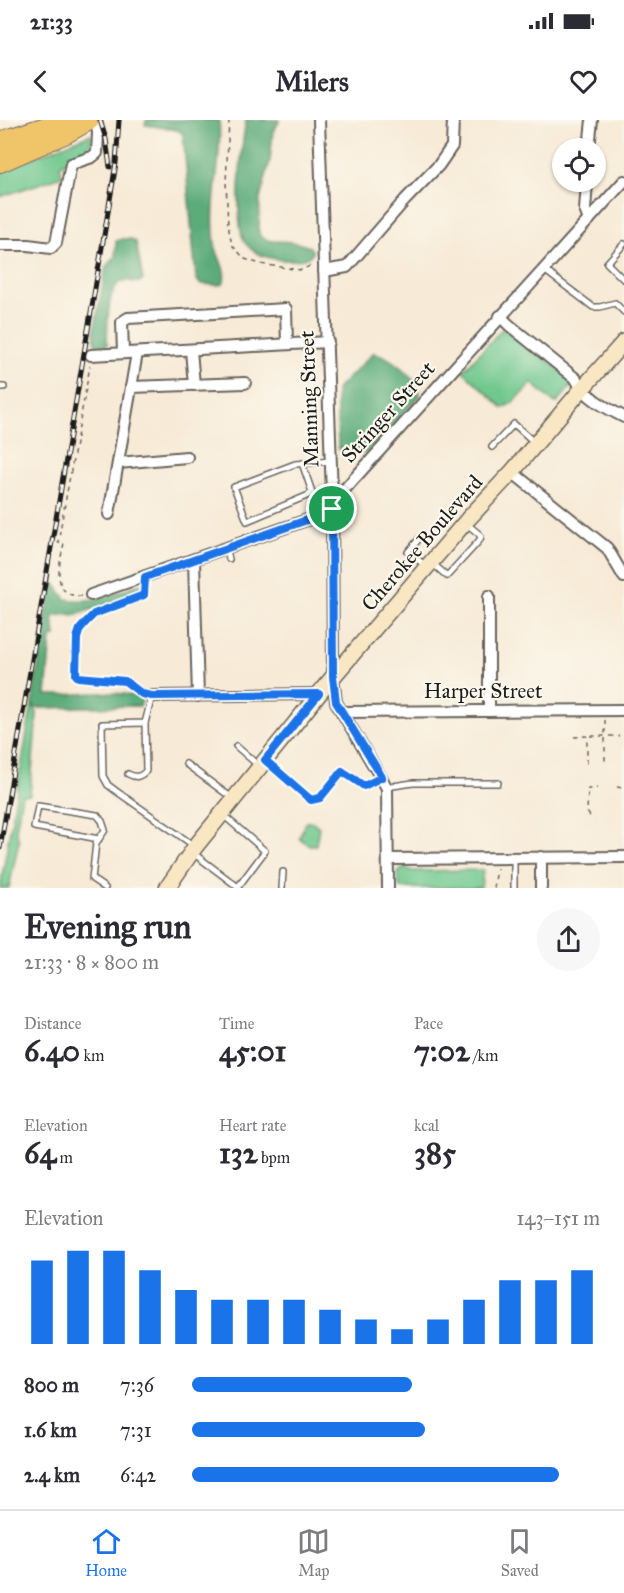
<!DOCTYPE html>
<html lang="en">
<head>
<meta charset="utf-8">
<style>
  body { margin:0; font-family:"IM FELL Great Primer",serif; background:#f7f7f7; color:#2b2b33; height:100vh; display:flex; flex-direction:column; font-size:22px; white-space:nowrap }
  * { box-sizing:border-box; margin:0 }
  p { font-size:20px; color:#7c7c81 }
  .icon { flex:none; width:33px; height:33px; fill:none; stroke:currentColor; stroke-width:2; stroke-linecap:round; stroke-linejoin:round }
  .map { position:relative; height:768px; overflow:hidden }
  .sheet { display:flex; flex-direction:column; background:#fff; flex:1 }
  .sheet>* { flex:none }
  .buttons { position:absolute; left:552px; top:18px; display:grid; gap:12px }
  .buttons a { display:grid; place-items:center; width:54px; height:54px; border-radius:50%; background:#fff; box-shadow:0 2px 4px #0004; font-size:30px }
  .pin { position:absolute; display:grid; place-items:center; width:51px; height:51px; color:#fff; margin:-26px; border:3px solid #fff; border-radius:50%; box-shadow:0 2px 6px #0007 }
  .round { display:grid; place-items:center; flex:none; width:63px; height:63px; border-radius:32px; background:#f7f7f7 }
  .headline { display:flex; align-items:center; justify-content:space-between; height:102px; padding:0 24px }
  h1 { font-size:33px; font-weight:700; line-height:45px }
  .figures { display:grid; grid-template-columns:repeat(3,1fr); gap:9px; height:102px; padding:6px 24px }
  .figures div { display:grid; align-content:center }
  .figures b { font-size:30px; font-weight:700 }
  .figures small { font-size:16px; font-weight:400 }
  .figures p { font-size:16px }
  .chart { height:168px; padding:12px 24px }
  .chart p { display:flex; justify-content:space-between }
  .chart svg { width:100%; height:108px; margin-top:6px; stroke:#1a73e8; stroke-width:6 }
  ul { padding:0 24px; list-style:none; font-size:20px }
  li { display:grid; grid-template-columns:96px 72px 1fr; align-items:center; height:45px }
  li i { height:15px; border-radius:8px; background:#1a73e8 }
  .status { display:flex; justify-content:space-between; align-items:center; height:42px; padding:0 30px; background:#fff; direction:ltr }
  .status svg { height:16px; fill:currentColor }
  header { display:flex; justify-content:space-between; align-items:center; height:78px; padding:0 24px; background:#fff; font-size:27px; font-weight:700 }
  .dock { display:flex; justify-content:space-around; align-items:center; height:84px; border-top:2px solid #e1e1e2; background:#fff; font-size:16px; color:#7c7c81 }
  .dock a { display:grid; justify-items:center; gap:3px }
  .dock .on { color:#1a73e8 }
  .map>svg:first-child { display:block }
</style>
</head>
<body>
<div class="status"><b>21:33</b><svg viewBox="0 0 49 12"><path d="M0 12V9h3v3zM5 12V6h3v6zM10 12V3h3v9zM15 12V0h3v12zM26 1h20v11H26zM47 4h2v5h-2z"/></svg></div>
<header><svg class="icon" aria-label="back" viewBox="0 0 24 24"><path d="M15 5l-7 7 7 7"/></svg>Milers<svg class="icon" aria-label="heart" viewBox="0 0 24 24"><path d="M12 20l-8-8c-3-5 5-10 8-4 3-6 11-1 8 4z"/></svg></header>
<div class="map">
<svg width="624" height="768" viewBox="0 0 624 768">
  <rect width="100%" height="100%" fill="#fbf7ec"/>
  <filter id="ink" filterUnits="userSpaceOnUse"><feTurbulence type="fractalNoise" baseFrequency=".0167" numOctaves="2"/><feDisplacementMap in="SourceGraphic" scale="12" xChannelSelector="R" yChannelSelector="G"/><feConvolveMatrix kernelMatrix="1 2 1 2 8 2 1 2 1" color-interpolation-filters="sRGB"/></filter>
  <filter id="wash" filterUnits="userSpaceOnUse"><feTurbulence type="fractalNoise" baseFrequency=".008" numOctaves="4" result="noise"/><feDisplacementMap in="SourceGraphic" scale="24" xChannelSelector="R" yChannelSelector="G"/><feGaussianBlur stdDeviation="1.35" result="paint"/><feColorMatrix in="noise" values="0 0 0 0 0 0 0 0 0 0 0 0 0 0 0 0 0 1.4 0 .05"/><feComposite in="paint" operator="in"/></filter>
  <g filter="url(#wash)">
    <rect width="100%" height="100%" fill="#f7ead6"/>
    <g fill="#71c88e" stroke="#467255" stroke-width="1.5">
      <path d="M 91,14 C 95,33 74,39 60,45 L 62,56 L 0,77 L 0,51 Z"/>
      <path d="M 503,208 L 573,259 L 571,262 L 571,266 L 557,283 L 552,281 L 532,263 L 514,282 L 503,288 L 463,251 Z"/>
      <path d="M 32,584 L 37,593 L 30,675 L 22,675 L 16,710 L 19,721 L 9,768 L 0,768 Z"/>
      <path d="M 306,702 L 313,702 L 319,707 L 316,725 L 309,725 L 299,718 Z"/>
      <path d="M 404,747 L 412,751 L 483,750 L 481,768 L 400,768 L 397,754 Z"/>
    </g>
    <g fill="#5cac79" stroke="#3c644a" stroke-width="1.5">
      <path d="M 146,0 L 219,0 C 223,40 209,82 215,123 C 216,136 229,151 223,164 L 218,165 L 200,164 L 196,158 L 183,14 L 177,10 L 145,5 Z"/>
      <path d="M 246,0 L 280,0 L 273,12 L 270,41 L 260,79 L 259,114 C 267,124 280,120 291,122 C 298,123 304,125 310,127 L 313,132 C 307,142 294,140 284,140 C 271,139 255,135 246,124 C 232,107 242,23 246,0 Z"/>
      <path d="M 122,119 L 131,119 L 136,122 L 143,160 L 140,162 C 135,163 129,160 125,161 C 105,163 108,211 107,225 L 104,228 L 99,227 L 95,224 L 94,211 L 106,146 L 115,137 L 116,121 Z"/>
      <path d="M 373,233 C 388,233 421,261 420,276 L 367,333 L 342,333 L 338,328 L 336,270 Z"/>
      <path d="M 52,460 L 66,479 C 92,484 112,474 137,465 L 143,465 L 143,470 L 141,472 L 73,496 L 72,494 L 53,496 L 55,516 L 51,518 L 46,575 C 78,576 111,568 143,578 L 140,586 L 40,588 L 35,588 L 32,584 Z"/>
    </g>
  </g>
  <g filter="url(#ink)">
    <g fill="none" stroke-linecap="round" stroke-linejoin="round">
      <defs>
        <g id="service">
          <path d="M 624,124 L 607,143 L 623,159 L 624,158"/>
          <path d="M 543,149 L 593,187 L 600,187 L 615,183 L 624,192"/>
          <path d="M 0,267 L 4,267"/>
          <path d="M 492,327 L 514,304 L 535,323"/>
          <path d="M 302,343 L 312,372 L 309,375 L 247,401 L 234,367 L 295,344 L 331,341"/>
          <path d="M 419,419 L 408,432 L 426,446"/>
          <path d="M 226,428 L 229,439"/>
          <path d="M 432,443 L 447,456 L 479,421 L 481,417 L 479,414 L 467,404"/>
          <path d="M 145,457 L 144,475 C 136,480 126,482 117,485 C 73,501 76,512 76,555 L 78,557 L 125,561 L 143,574 L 152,576 L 145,603 L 102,604 L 103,656 L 108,665 L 116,671 L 193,725"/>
          <path d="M 236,626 L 259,646"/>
          <path d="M 266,642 L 311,680 L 320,678 L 342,651 L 365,666 L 382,657"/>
          <path d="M 186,644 L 232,678"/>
          <path d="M 128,654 C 136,658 140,657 146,651 L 145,603"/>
          <path d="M 386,667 L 413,663 L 498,663"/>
          <path d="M 99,719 L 34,707 L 38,686 L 97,695 L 102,701 L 105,710 L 96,723 L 92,759 L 105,768"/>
          <path d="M 193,733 L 238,767 L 265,731 L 222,694"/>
          <path d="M 514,767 L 514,737"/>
          <path d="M 282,768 L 283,752"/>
        </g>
        <g id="minor">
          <path d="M 319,0 L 332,376 L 333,557 L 336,582 L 387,668 L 388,768"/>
          <path d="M 589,28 L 592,0"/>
          <path d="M 587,62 L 585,90 L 589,100"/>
          <path d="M 0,125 L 28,125 L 51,128 L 56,123 L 71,44 L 92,37 L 97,33 L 98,13 L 96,0"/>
          <path d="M 324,151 L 347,147 L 405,80 L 439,45 L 452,26 L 453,0"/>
          <path d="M 500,196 L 509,205 L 576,259 C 585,277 606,288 624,297"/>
          <path d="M 191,230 L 194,265"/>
          <path d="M 123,233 L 122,202 L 128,198 L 286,189 L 287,224"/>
          <path d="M 91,235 L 328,222"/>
          <path d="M 131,267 L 245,263"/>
          <path d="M 118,343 L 187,337"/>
          <path d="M 512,352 L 607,428 L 624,457"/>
          <path d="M 109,394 L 137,233"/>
          <path d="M 194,440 L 198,576"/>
          <path d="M 91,475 L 324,394 L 332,389 L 343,371 L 624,61"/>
          <path d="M 152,576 L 319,574"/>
          <path d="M 489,591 L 489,476"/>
          <path d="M 342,592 L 624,590"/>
          <path d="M 541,737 L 541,768"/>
          <path d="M 388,739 L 624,737"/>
        </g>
        <path id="secondary" d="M 167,768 L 195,727 L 327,564 L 468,399 L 512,352 L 581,270 L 624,222"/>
        <g id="motorway">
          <path d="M 0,22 L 67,0"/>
          <path d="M 0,42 L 66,13 L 89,0"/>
        </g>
      </defs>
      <use href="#service" stroke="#69645d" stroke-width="8"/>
      <use href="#minor" stroke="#69645d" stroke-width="14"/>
      <use href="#secondary" stroke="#69645d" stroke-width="18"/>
      <use href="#motorway" stroke="#69645d" stroke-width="22"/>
      <g stroke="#69645d" stroke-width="1.5" stroke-dasharray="4.5 4.5" stroke-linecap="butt">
        <path d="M 229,0 L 226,62 L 228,105 L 232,125 L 245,139 L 260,144 L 301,150 L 310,146"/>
        <path d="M 82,476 C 49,477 60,442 64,423 L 58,422 L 90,246"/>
        <path d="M 605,600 L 605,643"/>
        <path d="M 591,616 L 619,616"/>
        <path d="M 574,617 L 587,616 L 587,644"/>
        <path d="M 617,667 L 624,668"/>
        <path d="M 590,696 L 587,692 L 588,669 L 598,668"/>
        <path d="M 494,768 L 497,748"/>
      </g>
      <use href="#service" stroke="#fff" stroke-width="5"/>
      <use href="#minor" stroke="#fff" stroke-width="10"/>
      <use href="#secondary" stroke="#f9e7c3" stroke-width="15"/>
      <use href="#motorway" stroke="#f0c469" stroke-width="20"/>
      <defs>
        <g id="rail">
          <path d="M 100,0 L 106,19 L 110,47"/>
          <path d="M 0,728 L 109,86 L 116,43 L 119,0"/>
        </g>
      </defs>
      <use href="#rail" stroke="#1c1c1c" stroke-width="5"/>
      <use href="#rail" stroke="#fbf7ec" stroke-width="3" stroke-dasharray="9" stroke-linecap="butt"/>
    </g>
  </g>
  <g fill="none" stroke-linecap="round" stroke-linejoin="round" filter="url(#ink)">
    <defs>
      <path id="route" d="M 332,389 L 333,557 L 336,582 L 382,657 L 364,666 L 342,651 L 320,678 L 311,680 L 265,640 L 319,574 L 152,576 L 142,574 L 125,561 L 78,557 L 76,555 L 77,518 L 80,509 L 86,502 L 94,494 L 144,475 L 145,457 L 324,394 Z"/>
    </defs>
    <use href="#route" stroke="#fff" stroke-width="12"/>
    <use href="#route" stroke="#1a73e8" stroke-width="8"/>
  </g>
  <g text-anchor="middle" stroke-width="4.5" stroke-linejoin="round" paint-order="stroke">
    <g font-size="21" fill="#1c1c1c" stroke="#fbf7ec">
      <text transform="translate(309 279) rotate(-92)" y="7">Manning Street</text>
      <text transform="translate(388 292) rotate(-48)" y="7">Stringer Street</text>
      <text transform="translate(422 423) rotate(-49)" y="7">Cherokee Boulevard</text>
      <text x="483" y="578">Harper Street</text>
    </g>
  </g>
</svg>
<div class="buttons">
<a><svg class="icon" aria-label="locate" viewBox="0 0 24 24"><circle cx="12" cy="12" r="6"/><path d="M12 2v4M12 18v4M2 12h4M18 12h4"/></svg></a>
</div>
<div class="pin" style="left:332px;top:389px;background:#1e9e55"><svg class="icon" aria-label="arrive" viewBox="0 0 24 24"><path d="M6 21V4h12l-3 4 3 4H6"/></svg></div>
</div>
<section class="sheet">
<div class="headline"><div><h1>Evening run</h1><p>21:33 · 8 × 800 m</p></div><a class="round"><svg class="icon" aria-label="share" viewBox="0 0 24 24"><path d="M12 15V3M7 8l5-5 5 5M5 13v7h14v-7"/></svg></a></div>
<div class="figures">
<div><p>Distance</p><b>6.40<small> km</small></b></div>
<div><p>Time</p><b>45:01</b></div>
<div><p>Pace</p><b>7:02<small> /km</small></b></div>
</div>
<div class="figures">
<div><p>Elevation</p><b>64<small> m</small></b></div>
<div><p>Heart rate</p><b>132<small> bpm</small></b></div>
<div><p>kcal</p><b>385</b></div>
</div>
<div class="chart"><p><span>Elevation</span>143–151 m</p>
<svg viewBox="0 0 160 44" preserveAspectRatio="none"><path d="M5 44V10M15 44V6M25 44V6M35 44V14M45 44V22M55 44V26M65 44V26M75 44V26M85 44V30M95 44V34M105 44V38M115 44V34M125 44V26M135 44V18M145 44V18M155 44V14"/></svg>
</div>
<ul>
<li><b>800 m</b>7:36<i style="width:54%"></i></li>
<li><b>1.6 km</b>7:31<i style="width:57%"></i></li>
<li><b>2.4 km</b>6:42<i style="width:90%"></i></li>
</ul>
</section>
<nav class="dock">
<a class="on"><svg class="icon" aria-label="home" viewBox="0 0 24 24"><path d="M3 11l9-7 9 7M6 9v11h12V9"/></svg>Home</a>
<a><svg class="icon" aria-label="map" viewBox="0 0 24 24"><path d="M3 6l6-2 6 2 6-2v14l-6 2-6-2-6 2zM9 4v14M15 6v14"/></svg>Map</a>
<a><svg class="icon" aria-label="saved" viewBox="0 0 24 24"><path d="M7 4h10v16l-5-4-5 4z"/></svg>Saved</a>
</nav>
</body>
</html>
